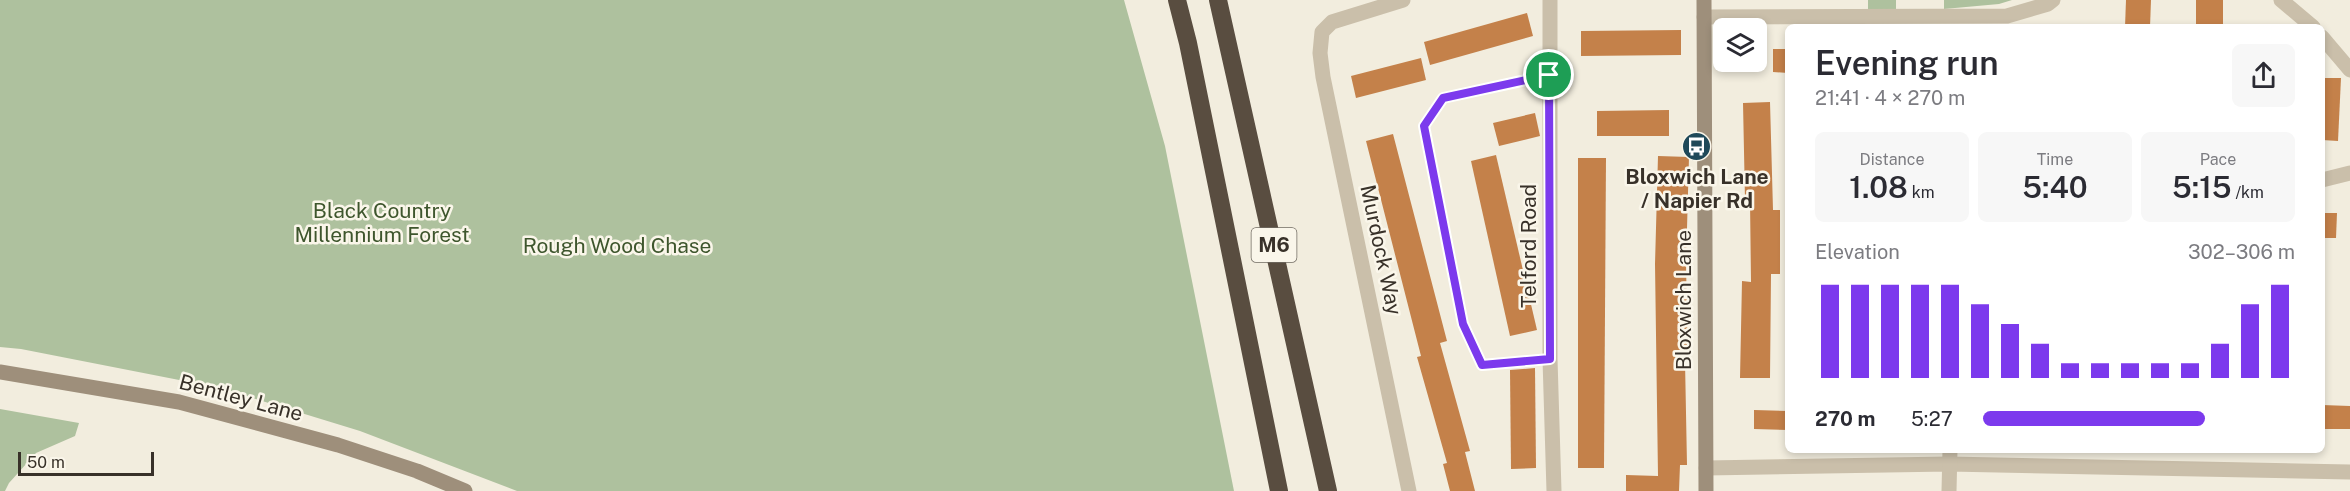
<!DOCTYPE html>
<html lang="en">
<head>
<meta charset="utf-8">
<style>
  body { margin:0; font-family:"Public Sans",sans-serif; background:#f7f7f7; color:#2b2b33; height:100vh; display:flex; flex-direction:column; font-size:22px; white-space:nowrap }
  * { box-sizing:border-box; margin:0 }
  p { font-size:20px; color:#7c7c81 }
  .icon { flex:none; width:33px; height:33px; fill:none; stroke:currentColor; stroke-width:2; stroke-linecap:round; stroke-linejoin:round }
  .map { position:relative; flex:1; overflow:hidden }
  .side { position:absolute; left:1785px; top:24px; width:540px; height:429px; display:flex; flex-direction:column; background:#fff; border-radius:9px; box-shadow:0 3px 9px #0003 }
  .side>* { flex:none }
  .buttons { position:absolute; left:1713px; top:18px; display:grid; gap:12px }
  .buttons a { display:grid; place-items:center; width:54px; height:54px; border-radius:9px; background:#fff; box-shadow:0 3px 9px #0003; font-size:30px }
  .scale { position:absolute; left:18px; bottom:15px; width:136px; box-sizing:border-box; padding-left:6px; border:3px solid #383129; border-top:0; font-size:16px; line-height:21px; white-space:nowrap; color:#383129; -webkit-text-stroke:4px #faf6ea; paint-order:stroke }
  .pin { position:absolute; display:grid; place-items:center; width:51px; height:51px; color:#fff; margin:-26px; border:3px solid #fff; border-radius:50%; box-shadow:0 2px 6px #0007 }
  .round { display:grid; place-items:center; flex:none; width:63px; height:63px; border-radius:9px; background:#f7f7f7 }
  .headline { display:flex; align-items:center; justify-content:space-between; height:102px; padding:0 30px }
  h1 { font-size:33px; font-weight:600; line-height:45px }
  .figures { display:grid; grid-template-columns:repeat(3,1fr); gap:9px; height:102px; padding:6px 30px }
  .figures div { display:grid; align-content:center; border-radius:9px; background:#f7f7f7; text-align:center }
  .figures b { font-size:30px; font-weight:600 }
  .figures small { font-size:16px; font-weight:400 }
  .figures p { font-size:16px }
  .chart { height:168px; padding:12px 30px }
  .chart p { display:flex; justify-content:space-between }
  .chart svg { width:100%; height:108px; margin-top:6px; stroke:#7c3aed; stroke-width:6 }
  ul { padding:0 30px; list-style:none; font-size:20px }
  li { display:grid; grid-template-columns:96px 72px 1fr; align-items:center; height:45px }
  li i { height:15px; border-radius:8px; background:#7c3aed }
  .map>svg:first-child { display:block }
</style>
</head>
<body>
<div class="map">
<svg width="2350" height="491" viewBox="0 0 2350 491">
  <rect width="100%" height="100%" fill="#f2edde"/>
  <g fill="#aec19e">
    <path d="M 0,0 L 1124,0 L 1165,146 L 1234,491 L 517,491 L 360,431 L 220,388 L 21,349 L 0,347 Z"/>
    <path d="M 1868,0 L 1896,0 L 1896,10 L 1868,9 Z"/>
    <path d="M 1944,0 L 2012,0 L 1999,4 L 1944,9 Z"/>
    <path d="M 0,409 L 79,423 L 75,436 L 36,453 L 9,483 L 5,491 L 0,491 Z"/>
  </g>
  <g fill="#c4814a">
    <path d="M 2126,0 L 2151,0 L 2150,27 L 2125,27 Z"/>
    <rect x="2196" y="0" width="27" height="27"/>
    <path d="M 1527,13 L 1533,36 L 1430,65 L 1424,42 Z"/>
    <path d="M 1681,30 L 1681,55 L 1581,56 L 1581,31 Z"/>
    <path d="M 1773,49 L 1788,49 L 1788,73 L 1773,72 Z"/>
    <path d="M 1421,58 L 1426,80 L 1356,98 L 1351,76 Z"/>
    <path d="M 2322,78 L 2341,78 L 2338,141 L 2322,140 Z"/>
    <path d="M 1770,102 L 1773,210 L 1780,210 L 1780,274 L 1771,274 L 1770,378 L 1740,378 L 1742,281 L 1751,282 L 1750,200 L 1745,200 L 1743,103 Z"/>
    <path d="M 1669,110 L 1669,136 L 1597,136 L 1597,111 Z"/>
    <path d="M 1535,113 L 1540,136 L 1499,146 L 1493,123 Z"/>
    <path d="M 1393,134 L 1447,341 L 1440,343 L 1470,451 L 1465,452 L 1475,491 L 1450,491 L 1443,464 L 1447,463 L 1417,357 L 1421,356 L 1366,141 Z"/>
    <path d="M 1496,155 L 1537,330 L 1510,336 L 1471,161 Z"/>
    <path d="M 1658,156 L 1689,157 L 1686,264 L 1688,361 L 1685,361 L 1687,465 L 1680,465 L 1679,491 L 1626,491 L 1626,475 L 1658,476 L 1655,264 Z"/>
    <path d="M 1578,158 L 1606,158 L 1604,468 L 1578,468 Z"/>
    <path d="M 2322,213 L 2337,213 L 2336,238 L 2322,238 Z"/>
    <path d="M 1535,368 L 1536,468 L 1511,469 L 1510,370 Z"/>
    <path d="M 2322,405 L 2350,406 L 2350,429 L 2322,429 Z"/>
    <path d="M 1754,410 L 1788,411 L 1788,430 L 1754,429 Z"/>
  </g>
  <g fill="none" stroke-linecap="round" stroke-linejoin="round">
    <path stroke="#cabfaa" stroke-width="10" d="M 1549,75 L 1443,98 L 1424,126 L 1463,324 L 1482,365 L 1550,359"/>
    <g stroke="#cabfaa" stroke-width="15">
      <path d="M 1403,0 L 1332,22 L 1322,32 L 1320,53 L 1323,77 L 1409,491"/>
      <path d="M 1550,0 L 1550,359 L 1554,491"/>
      <path d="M 2281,0 L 2313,27"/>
      <path d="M 1704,17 L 2007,16 L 2048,4 L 2053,0"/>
      <path d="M 2322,37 L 2350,70"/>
      <path d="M 2322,180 L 2350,173"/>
      <path d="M 1706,468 L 1949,464 L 2350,472"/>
      <path d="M 1949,491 L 1950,450"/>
    </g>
    <g stroke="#9e8f7b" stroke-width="15">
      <path d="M 1704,0 L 1706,491"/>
      <path d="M 0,372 L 179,402 L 338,445 L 417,471 L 465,491"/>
    </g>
    <g stroke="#594d40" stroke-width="18">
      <path d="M 1177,0 L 1188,43 L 1279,491"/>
      <path d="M 1218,0 L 1328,491"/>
    </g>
  </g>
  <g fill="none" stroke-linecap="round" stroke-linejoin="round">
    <defs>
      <path id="route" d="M 1549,75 L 1550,359 L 1482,365 L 1463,324 L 1424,126 L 1443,98 Z"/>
    </defs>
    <use href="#route" stroke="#fff" stroke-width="12"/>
    <use href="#route" stroke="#7c3aed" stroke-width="8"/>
  </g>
  <defs>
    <symbol id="bus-disc" viewBox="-11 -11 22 22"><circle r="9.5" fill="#1f4959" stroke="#faf6ea"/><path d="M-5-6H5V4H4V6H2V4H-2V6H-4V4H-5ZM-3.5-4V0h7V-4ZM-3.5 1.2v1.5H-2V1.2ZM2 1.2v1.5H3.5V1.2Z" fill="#fff"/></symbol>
  </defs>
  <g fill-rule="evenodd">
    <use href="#bus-disc" x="1680" y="130" width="33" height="33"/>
  </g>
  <g text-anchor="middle" stroke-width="5" stroke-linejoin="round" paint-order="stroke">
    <rect fill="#faf6ea" stroke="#726c63" stroke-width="1.5" x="1251.5" y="228" width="45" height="34" rx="4.5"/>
    <g font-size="20" font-weight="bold" fill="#383129">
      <text x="1274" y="252">M6</text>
    </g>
    <g font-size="21" font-weight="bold" fill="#383129" stroke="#faf6ea">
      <text x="1697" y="184">Bloxwich Lane<tspan x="1697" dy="24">/ Napier Rd</tspan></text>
    </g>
    <g font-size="21" fill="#3e562d" stroke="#faf6ea">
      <text x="382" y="218">Black Country<tspan x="382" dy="24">Millennium Forest</tspan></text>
      <text x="617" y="253">Rough Wood Chase</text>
    </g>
    <g font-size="21" fill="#383129" stroke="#faf6ea">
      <text transform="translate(1529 246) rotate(-90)" y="7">Telford Road</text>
      <text transform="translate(1381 250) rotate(78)" y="7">Murdock Way</text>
      <text transform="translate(1684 300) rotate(-90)" y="7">Bloxwich Lane</text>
      <text transform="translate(241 398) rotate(15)" y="7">Bentley Lane</text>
    </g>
  </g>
</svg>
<div class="buttons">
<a><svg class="icon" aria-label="layers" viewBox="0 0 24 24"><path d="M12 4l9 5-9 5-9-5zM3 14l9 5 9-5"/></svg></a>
</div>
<div class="scale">50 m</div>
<div class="pin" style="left:1549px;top:75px;background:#1e9e55"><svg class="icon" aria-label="arrive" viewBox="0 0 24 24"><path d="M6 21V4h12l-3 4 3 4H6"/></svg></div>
<section class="side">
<div class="headline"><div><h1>Evening run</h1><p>21:41 · 4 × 270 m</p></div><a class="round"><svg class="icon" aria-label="share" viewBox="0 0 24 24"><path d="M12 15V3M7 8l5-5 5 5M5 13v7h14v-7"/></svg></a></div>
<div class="figures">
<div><p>Distance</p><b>1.08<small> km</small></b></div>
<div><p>Time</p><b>5:40</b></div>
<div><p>Pace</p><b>5:15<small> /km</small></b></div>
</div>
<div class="chart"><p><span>Elevation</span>302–306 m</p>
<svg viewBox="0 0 160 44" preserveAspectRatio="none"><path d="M5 44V6M15 44V6M25 44V6M35 44V6M45 44V6M55 44V14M65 44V22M75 44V30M85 44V38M95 44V38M105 44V38M115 44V38M125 44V38M135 44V30M145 44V14M155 44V6"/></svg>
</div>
<ul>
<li><b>270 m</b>5:27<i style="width:71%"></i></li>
</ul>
</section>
</div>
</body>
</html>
